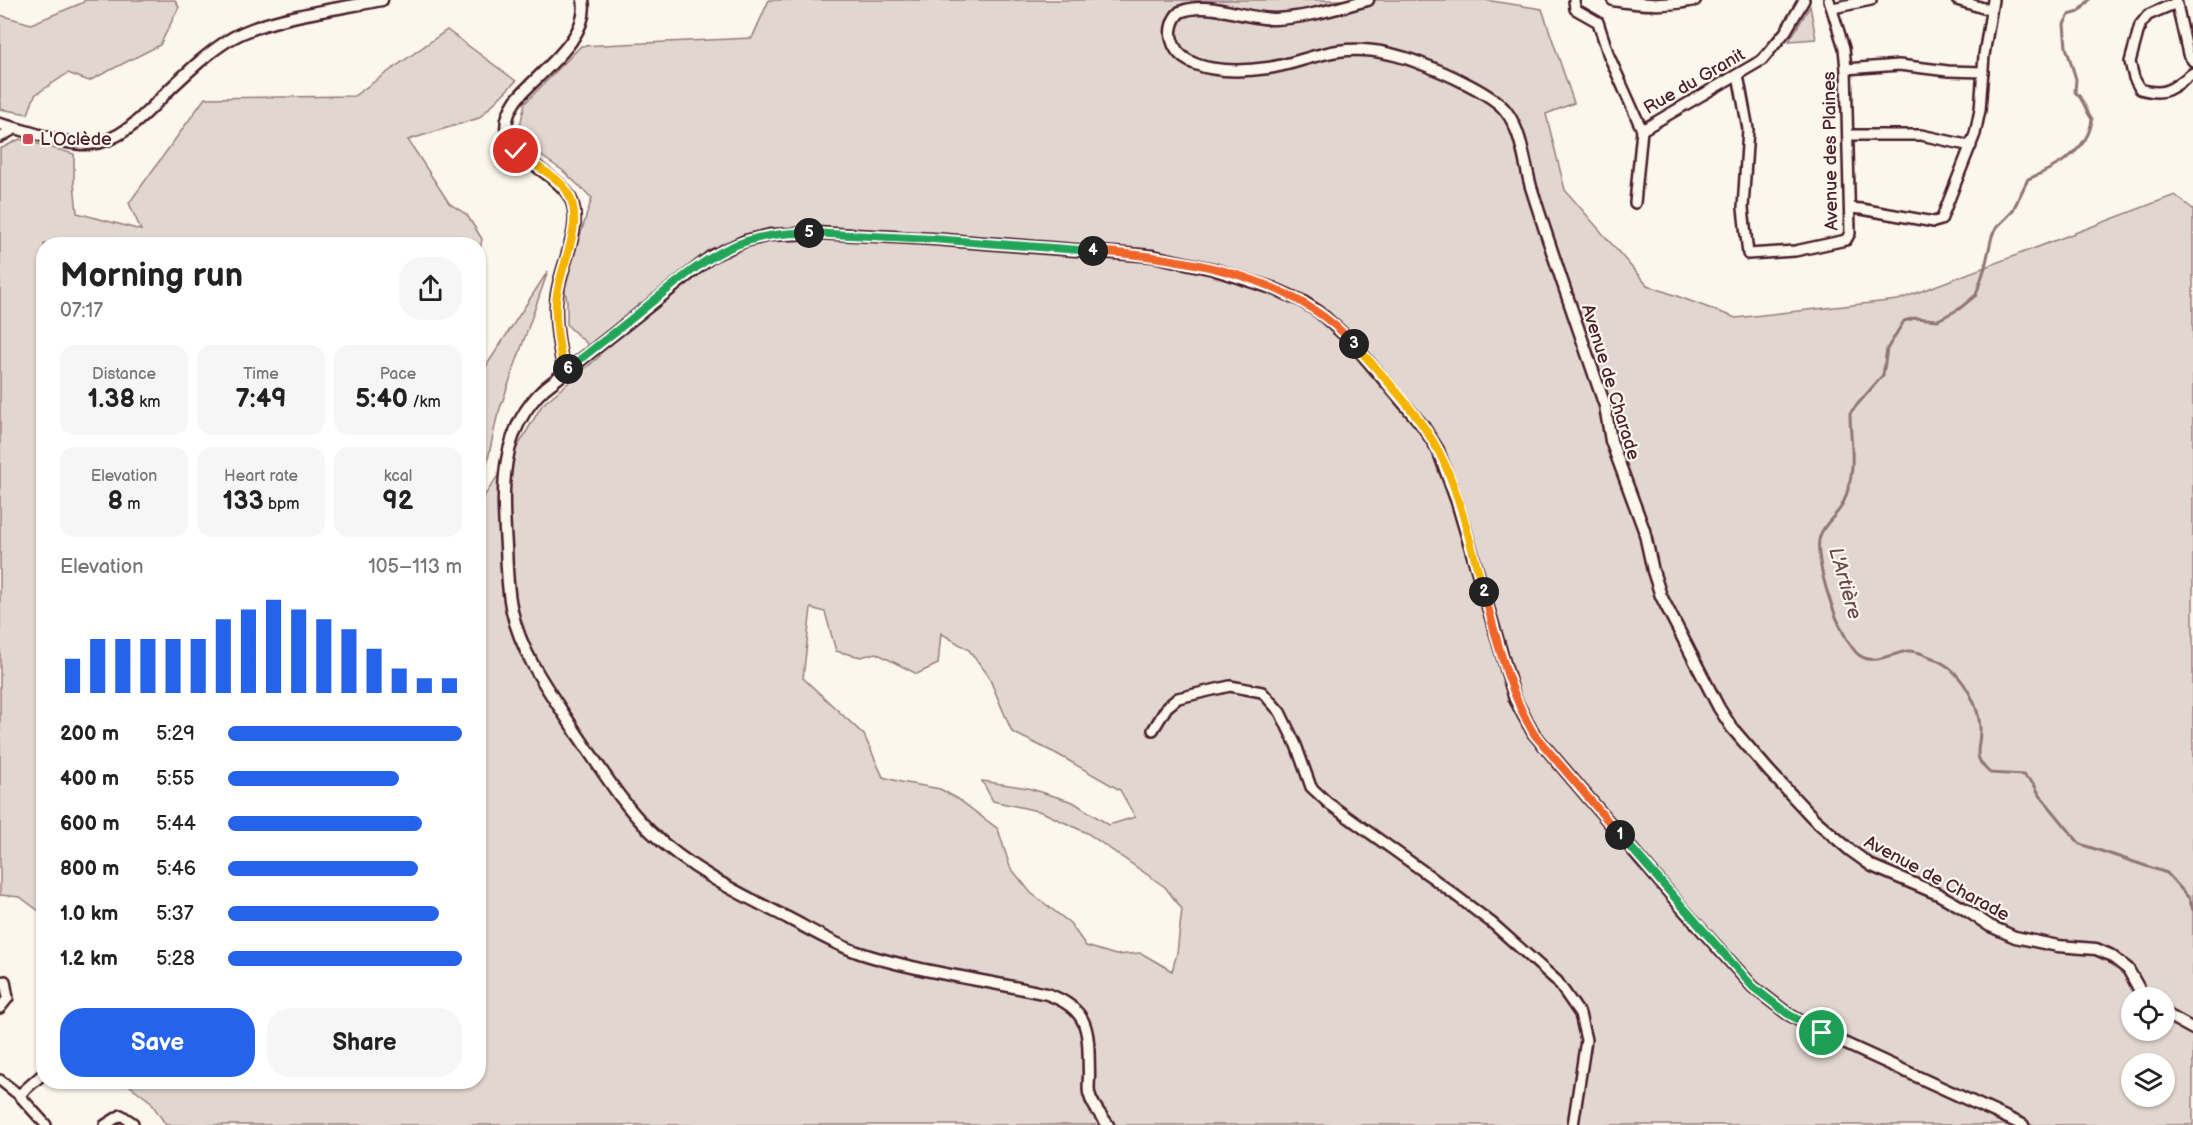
<!DOCTYPE html>
<html lang="en">
<head>
<meta charset="utf-8">
<style>
  body { margin:0; font-family:"Balsamiq Sans",sans-serif; background:#f6f6f6; color:#222; height:100vh; display:flex; flex-direction:column; font-size:22px; white-space:nowrap }
  * { box-sizing:border-box; margin:0 }
  p { font-size:20px; color:#767676 }
  .icon { flex:none; width:33px; height:33px; fill:none; stroke:currentColor; stroke-width:2; stroke-linecap:round; stroke-linejoin:round }
  .map { position:relative; flex:1; overflow:hidden }
  .side { position:absolute; left:36px; top:237px; width:450px; height:852px; display:flex; flex-direction:column; background:#fff; border-radius:24px; box-shadow:0 2px 4px #0004 }
  .side>* { flex:none }
  .controls { position:absolute; left:2121px; top:987px; display:grid; gap:12px }
  .controls a { display:grid; place-items:center; width:54px; height:54px; border-radius:50%; background:#fff; box-shadow:0 2px 4px #0004; font-size:30px }
  .pin { position:absolute; display:grid; place-items:center; width:51px; height:51px; color:#fff; margin:-26px; border:3px solid #fff; border-radius:50%; box-shadow:0 2px 6px #0007 }
  .km { position:absolute; width:30px; height:30px; margin:-15px; border-radius:50%; background:#222; color:#fff; font-size:16px; line-height:30px; text-align:center }
  .round { display:grid; place-items:center; flex:none; width:63px; height:63px; border-radius:24px; background:#f6f6f6 }
  .summary { display:flex; align-items:center; justify-content:space-between; height:102px; padding:0 24px }
  h1 { font-size:33px; font-weight:600; line-height:45px }
  .metrics { display:grid; grid-template-columns:repeat(3,1fr); gap:9px; height:102px; padding:6px 24px }
  .metrics div { display:grid; align-content:center; border-radius:15px; background:#f6f6f6; text-align:center }
  .metrics b { font-size:26px; font-weight:600 }
  .metrics small { font-size:16px; font-weight:400 }
  .metrics p { font-size:16px }
  .chart { height:168px; padding:12px 24px }
  .chart p { display:flex; justify-content:space-between }
  .chart svg { width:100%; height:108px; margin-top:6px; stroke:#2563eb; stroke-width:6 }
  .button { display:flex; gap:12px; margin-top:auto; padding:12px 24px }
  .button a { flex:1; height:69px; border-radius:24px; background:#2563eb; color:#fff; font-size:24px; font-weight:600; line-height:69px; text-align:center }
  .button a+a { background:#f6f6f6; color:#222 }
  ul { padding:0 24px; list-style:none; font-size:20px }
  li { display:grid; grid-template-columns:96px 72px 1fr; align-items:center; height:45px }
  li i { height:15px; border-radius:8px; background:#2563eb }
  .map>svg:first-child { display:block }
</style>
</head>
<body>
<div class="map">
<svg width="2193" height="1125" viewBox="0 0 2193 1125">
  <rect width="100%" height="100%" fill="#fbf7ec"/>
  <filter id="ink" filterUnits="userSpaceOnUse"><feTurbulence type="fractalNoise" baseFrequency=".0167" numOctaves="2"/><feDisplacementMap in="SourceGraphic" scale="12" xChannelSelector="R" yChannelSelector="G"/><feConvolveMatrix kernelMatrix="1 2 1 2 8 2 1 2 1" color-interpolation-filters="sRGB"/></filter>
  <g filter="url(#ink)">
    <g fill="#e2d7d0" stroke="#967b7e" stroke-width="1.5" fill-rule="evenodd">
      <path d="M 85,0 L 175,0 L 179,7 L 160,45 L 89,81 L 68,73 L 35,95 L 28,114 L 0,109 L 0,15 L 31,24 L 82,3 Z"/>
      <path d="M 769,0 L 1485,0 L 1542,9 L 1574,103 L 1546,114 L 1565,190 L 1647,285 L 1736,318 L 1898,300 L 2175,195 L 2193,209 L 2193,1125 L 166,1125 L 150,1101 L 125,1082 L 478,1082 L 479,504 L 521,441 L 542,405 L 600,356 L 567,325 L 567,301 L 564,286 L 592,198 L 562,170 L 534,151 L 518,135 L 525,103 L 581,46 L 752,38 ZM 811,608 L 825,612 L 836,651 L 861,657 L 876,653 L 917,674 L 938,664 L 941,633 L 969,650 L 988,675 L 1012,732 L 1057,754 L 1120,790 L 1135,817 L 1109,825 L 1073,802 L 1028,788 L 982,781 L 993,801 L 1042,812 L 1087,833 L 1165,887 L 1182,909 L 1177,953 L 1172,971 L 1141,953 L 1116,955 L 1086,946 L 1070,923 L 1031,893 L 1010,867 L 998,829 L 958,799 L 940,789 L 901,782 L 883,777 L 864,735 L 803,678 ZM 2132,998 L 2164,998 L 2164,1030 L 2132,1030 ZM 2132,1064 L 2164,1064 L 2164,1096 L 2132,1096 Z"/>
      <path d="M 1810,6 L 1816,39 L 1789,41 Z"/>
      <path d="M 447,30 L 516,81 L 479,118 L 408,140 L 449,203 L 467,215 L 482,239 L 479,257 L 478,244 L 44,244 L 43,914 L 20,897 L 0,895 L 0,149 L 20,139 L 74,154 L 74,183 L 77,213 L 141,230 L 129,203 L 205,98 L 354,96 Z"/>
      <path d="M 548,271 L 497,417 L 479,501 L 479,377 Z"/>
    </g>
    <g fill="none" stroke-linecap="round" stroke-linejoin="round">
      <path stroke="#907477" stroke-width="3" d="M 2089,0 L 2079,12 L 2069,15 L 2064,24 L 2066,47 L 2076,79 L 2075,92 C 2085,100 2084,109 2092,119 C 2089,151 2055,168 2028,179 L 2012,212 L 1997,227 L 1992,236 L 1985,267 L 1976,295 L 1959,309 L 1938,320 L 1915,318 L 1904,321 L 1887,349 L 1883,375 L 1850,413 C 1850,435 1855,459 1850,481 C 1848,490 1846,499 1841,507 C 1835,517 1824,524 1820,536 C 1812,558 1840,641 1859,655 C 1873,666 1893,653 1908,651 C 1919,650 1945,663 1953,671 C 1967,685 1979,707 1980,728 C 1981,750 1970,755 1990,773 L 2023,775 L 2034,784 L 2039,794 L 2080,844 L 2167,873 L 2189,898 L 2193,910"/>
      <defs>
        <g id="minor">
          <path d="M 1574,0 L 1575,9 L 1598,22 L 1609,56 L 1642,130 L 1635,203"/>
          <path d="M 1957,0 L 1990,10"/>
          <path d="M 2176,0 L 2188,54 L 2193,61"/>
          <path d="M 2176,3 L 2148,15 L 2140,25 L 2130,62 L 2134,78 L 2140,89 C 2167,97 2172,88 2193,73"/>
          <path d="M 1833,8 L 1871,0"/>
          <path d="M 1846,69 L 1899,65 L 1948,71 L 1983,72"/>
          <path d="M 1738,75 L 1748,129 L 1743,208 L 1748,254 L 1795,251 L 1846,240 L 1850,233 L 1846,69 L 1844,48 L 1829,0"/>
          <path d="M 1642,130 L 1762,60 L 1786,31 L 1804,0"/>
          <path d="M 1848,135 L 1921,135 L 1971,146"/>
          <path d="M 0,137 L 16,128"/>
          <path d="M 1850,208 L 1861,209 L 1934,222 L 1941,220 L 1975,134 L 1980,110 L 1984,55 L 1993,0"/>
          <path d="M 1153,730 L 1167,707 L 1178,698 L 1230,686 L 1262,692 L 1280,712 L 1296,745 L 1311,787 L 1328,803 L 1430,876 L 1492,923 L 1557,981 L 1580,1014 L 1586,1040 L 1573,1125"/>
          <path d="M 0,1008 L 8,998 L 5,981"/>
          <path d="M 0,1080 L 19,1095 L 46,1125"/>
          <path d="M 19,1095 L 44,1073"/>
          <path d="M 105,1125 L 121,1115 L 133,1123"/>
        </g>
        <g id="tertiary">
          <path d="M 1368,0 C 1337,8 1306,18 1275,19 C 1243,19 1209,0 1180,12 C 1173,18 1169,30 1172,40 C 1181,75 1240,72 1268,68 C 1292,65 1315,54 1338,51 C 1366,47 1397,54 1422,64 C 1444,72 1491,93 1505,110 C 1522,131 1524,162 1531,187 C 1554,260 1580,333 1605,406 L 1611,441 L 1644,530 L 1653,571 L 1661,596 L 1719,708 L 1732,728 L 1769,771 L 1814,819 L 1851,851 L 1872,866 L 1938,894 L 1963,908 L 1990,926 L 2015,937 L 2058,946 L 2096,949 L 2110,955 L 2128,969 L 2144,998"/>
          <path d="M 1613,0 C 1642,5 1666,6 1695,0"/>
          <path d="M 0,124 C 26,130 64,145 89,144 C 125,142 151,107 174,85 C 191,69 208,53 227,41 C 265,17 338,9 382,0"/>
          <path d="M 564,373 C 560,351 555,327 556,305 C 556,273 583,232 572,202 C 557,164 479,155 516,100 C 538,73 591,38 583,0"/>
          <path d="M 2164,1013 L 2193,1029"/>
          <path d="M 1108,1125 C 1101,1115 1092,1106 1089,1093 C 1088,1088 1089,1081 1089,1075 C 1088,1033 1092,1010 1047,994 C 986,980 919,972 860,953 C 835,945 811,930 788,918 C 740,894 689,869 650,831 C 621,803 600,767 577,734 C 552,695 522,657 512,611 C 507,590 507,567 506,546 C 502,489 499,431 544,389 L 712,256 L 745,241 L 770,235 L 817,233 L 933,239 L 1153,256 L 1213,269 L 1275,289 L 1302,301 L 1319,312 L 1350,340 L 1423,426 L 1438,450 L 1457,502 L 1515,699 L 1524,716 L 1534,734 L 1683,909 L 1753,987 L 1788,1014 L 1822,1033 L 2023,1125"/>
        </g>
      </defs>
      <use href="#minor" stroke="#4a1f2b" stroke-width="14"/>
      <use href="#tertiary" stroke="#4a1f2b" stroke-width="15"/>
      <use href="#minor" stroke="#fbf7ec" stroke-width="9"/>
      <use href="#tertiary" stroke="#fbf7ec" stroke-width="10"/>
    </g>
  </g>
  <g fill="none" stroke-linecap="round" stroke-linejoin="round" filter="url(#ink)">
    <defs>
      <path id="split-1" d="M 1620,835 L 1753,987 L 1788,1014 L 1822,1033"/>
      <path id="split-2" d="M 1484,592 C 1497,640 1508,690 1534,734 L 1620,835"/>
      <path id="split-3" d="M 1354,344 C 1383,376 1419,414 1439,452 C 1461,495 1470,546 1484,592"/>
      <path id="split-4" d="M 1093,251 C 1182,257 1291,274 1354,344"/>
      <path id="split-5" d="M 809,233 L 933,239 L 1093,251"/>
      <path id="split-6" d="M 568,369 C 594,348 621,328 647,306 C 702,262 734,231 809,233"/>
      <path id="split-7" d="M 516,151 C 531,165 556,174 567,191 C 588,226 557,267 556,304 C 555,327 560,350 564,373 L 568,369"/>
    </defs>
    <use href="#split-1" stroke="#fff" stroke-width="12"/>
    <use href="#split-2" stroke="#fff" stroke-width="12"/>
    <use href="#split-3" stroke="#fff" stroke-width="12"/>
    <use href="#split-4" stroke="#fff" stroke-width="12"/>
    <use href="#split-5" stroke="#fff" stroke-width="12"/>
    <use href="#split-6" stroke="#fff" stroke-width="12"/>
    <use href="#split-7" stroke="#fff" stroke-width="12"/>
    <use href="#split-1" stroke="#22a559" stroke-width="8"/>
    <use href="#split-2" stroke="#f0652b" stroke-width="8"/>
    <use href="#split-3" stroke="#f5b400" stroke-width="8"/>
    <use href="#split-4" stroke="#f0652b" stroke-width="8"/>
    <use href="#split-5" stroke="#22a559" stroke-width="8"/>
    <use href="#split-6" stroke="#22a559" stroke-width="8"/>
    <use href="#split-7" stroke="#f5b400" stroke-width="8"/>
  </g>
  <rect fill="#d1495b" stroke="#fbf7ec" stroke-width="2" x="22" y="133" width="12" height="12" rx="3"/>
  <g text-anchor="middle" stroke-width="4.5" stroke-linejoin="round" paint-order="stroke">
    <g font-size="18" fill="#4a1f2b" stroke="#fbf7ec">
      <text transform="translate(1694 81) rotate(-30)" y="6">Rue du Granit</text>
      <text transform="translate(1830 151) rotate(-91)" y="6">Avenue des Plaines</text>
      <text transform="translate(1611 382) rotate(73)" y="6">Avenue de Charade</text>
      <text transform="translate(1937 878) rotate(28)" y="6">Avenue de Charade</text>
    </g>
    <g font-size="18" fill="#4a1f2b" stroke="#fbf7ec" text-anchor="start">
      <text x="40" y="145">L'Oclède</text>
    </g>
    <g font-size="20" font-style="italic" fill="#6d4a51" stroke="#fbf7ec">
      <text transform="translate(1846 583) rotate(74)" y="7">L'Artière</text>
    </g>
  </g>
</svg>
<div class="controls">
<a><svg class="icon" aria-label="locate" viewBox="0 0 24 24"><circle cx="12" cy="12" r="6"/><path d="M12 2v4M12 18v4M2 12h4M18 12h4"/></svg></a>
<a><svg class="icon" aria-label="layers" viewBox="0 0 24 24"><path d="M12 4l9 5-9 5-9-5zM3 14l9 5 9-5"/></svg></a>
</div>
<div class="pin" style="left:1822px;top:1033px;background:#1e9e55"><svg class="icon" aria-label="arrive" viewBox="0 0 24 24"><path d="M6 21V4h12l-3 4 3 4H6"/></svg></div>
<div class="pin" style="left:516px;top:151px;background:#d93025"><svg class="icon" aria-label="check" viewBox="0 0 24 24"><path d="M5 12l5 5 9-10"/></svg></div>
<b class="km" style="left:1620px;top:835px">1</b>
<b class="km" style="left:1484px;top:592px">2</b>
<b class="km" style="left:1354px;top:344px">3</b>
<b class="km" style="left:1093px;top:251px">4</b>
<b class="km" style="left:809px;top:233px">5</b>
<b class="km" style="left:568px;top:369px">6</b>
<section class="side">
<div class="summary"><div><h1>Morning run</h1><p>07:17</p></div><a class="round"><svg class="icon" aria-label="share" viewBox="0 0 24 24"><path d="M12 15V3M7 8l5-5 5 5M5 13v7h14v-7"/></svg></a></div>
<div class="metrics">
<div><p>Distance</p><b>1.38<small> km</small></b></div>
<div><p>Time</p><b>7:49</b></div>
<div><p>Pace</p><b>5:40<small> /km</small></b></div>
</div>
<div class="metrics">
<div><p>Elevation</p><b>8<small> m</small></b></div>
<div><p>Heart rate</p><b>133<small> bpm</small></b></div>
<div><p>kcal</p><b>92</b></div>
</div>
<div class="chart"><p><span>Elevation</span>105–113 m</p>
<svg viewBox="0 0 160 44" preserveAspectRatio="none"><path d="M5 44V30M15 44V22M25 44V22M35 44V22M45 44V22M55 44V22M65 44V14M75 44V10M85 44V6M95 44V10M105 44V14M115 44V18M125 44V26M135 44V34M145 44V38M155 44V38"/></svg>
</div>
<ul>
<li><b>200 m</b>5:29<i style="width:100%"></i></li>
<li><b>400 m</b>5:55<i style="width:73%"></i></li>
<li><b>600 m</b>5:44<i style="width:83%"></i></li>
<li><b>800 m</b>5:46<i style="width:81%"></i></li>
<li><b>1.0 km</b>5:37<i style="width:90%"></i></li>
<li><b>1.2 km</b>5:28<i style="width:100%"></i></li>
</ul>
<div class="button"><a>Save</a><a>Share</a></div>
</section>
</div>
</body>
</html>
